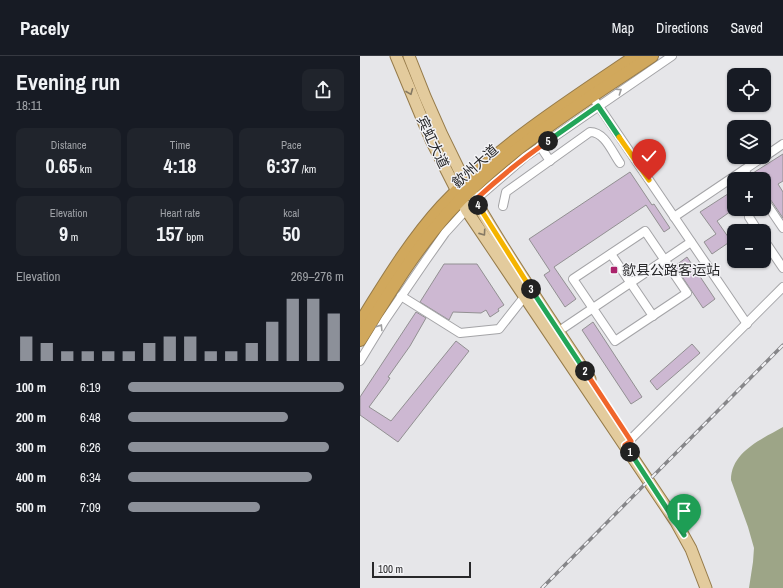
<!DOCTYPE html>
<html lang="en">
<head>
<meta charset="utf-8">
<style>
  body { margin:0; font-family:"Archivo Narrow","Noto Sans SC",sans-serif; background:#20242c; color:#f1f3f6; height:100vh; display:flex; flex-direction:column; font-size:15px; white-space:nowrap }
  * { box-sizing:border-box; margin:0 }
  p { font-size:13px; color:#9ea1a6 }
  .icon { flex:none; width:22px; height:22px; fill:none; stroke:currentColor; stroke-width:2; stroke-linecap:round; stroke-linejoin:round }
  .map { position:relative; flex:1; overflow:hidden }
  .drawer { display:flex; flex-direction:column; background:#171b24; width:360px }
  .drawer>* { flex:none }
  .buttons { position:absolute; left:367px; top:12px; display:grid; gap:8px }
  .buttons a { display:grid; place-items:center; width:44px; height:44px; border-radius:8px; background:#171b24; box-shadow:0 1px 3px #0004; font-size:20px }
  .scale { position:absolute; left:12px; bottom:10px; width:99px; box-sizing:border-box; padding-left:4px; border:2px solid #28282a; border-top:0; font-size:11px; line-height:14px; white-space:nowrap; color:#28282a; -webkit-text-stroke:3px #f3f3f6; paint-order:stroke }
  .pin { position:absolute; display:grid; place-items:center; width:34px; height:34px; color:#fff; margin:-41px -17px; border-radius:50% 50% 50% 0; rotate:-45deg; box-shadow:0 0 4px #0007 }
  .pin .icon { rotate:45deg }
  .km { position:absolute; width:20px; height:20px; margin:-10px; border-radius:50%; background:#222; color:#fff; font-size:11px; line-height:20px; text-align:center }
  .round { display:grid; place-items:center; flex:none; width:42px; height:42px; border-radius:8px; background:#20242c }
  .headline { display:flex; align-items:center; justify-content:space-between; height:68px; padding:0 16px }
  h1 { font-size:22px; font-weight:700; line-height:30px }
  .metrics { display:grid; grid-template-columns:repeat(3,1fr); gap:6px; height:68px; padding:4px 16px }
  .metrics div { display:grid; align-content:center; border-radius:8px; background:#20242c; text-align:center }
  .metrics b { font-size:20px; font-weight:700 }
  .metrics small { font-size:11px; font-weight:400 }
  .metrics p { font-size:11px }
  .chart { height:112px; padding:8px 16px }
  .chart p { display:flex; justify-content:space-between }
  .chart svg { width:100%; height:72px; margin-top:4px; stroke:#8c9099; stroke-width:6 }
  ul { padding:0 16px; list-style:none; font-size:13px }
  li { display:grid; grid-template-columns:64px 48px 1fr; align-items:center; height:30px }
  li i { height:10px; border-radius:5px; background:#8c9099 }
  header { display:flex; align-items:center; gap:24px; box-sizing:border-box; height:56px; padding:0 20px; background:#171b24; border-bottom:1px solid #363941 }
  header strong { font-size:19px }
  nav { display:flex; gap:22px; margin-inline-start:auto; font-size:14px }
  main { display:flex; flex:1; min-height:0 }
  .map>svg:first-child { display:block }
</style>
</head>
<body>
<header>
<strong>Pacely</strong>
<nav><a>Map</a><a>Directions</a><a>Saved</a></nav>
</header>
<main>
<section class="drawer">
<div class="headline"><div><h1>Evening run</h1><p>18:11</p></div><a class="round"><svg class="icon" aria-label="share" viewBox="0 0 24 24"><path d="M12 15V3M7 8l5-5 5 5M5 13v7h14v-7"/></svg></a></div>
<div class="metrics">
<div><p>Distance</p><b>0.65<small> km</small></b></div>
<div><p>Time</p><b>4:18</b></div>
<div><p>Pace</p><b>6:37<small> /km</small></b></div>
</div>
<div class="metrics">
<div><p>Elevation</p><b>9<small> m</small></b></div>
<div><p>Heart rate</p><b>157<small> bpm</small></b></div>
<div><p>kcal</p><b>50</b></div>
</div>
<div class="chart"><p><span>Elevation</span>269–276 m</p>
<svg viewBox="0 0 160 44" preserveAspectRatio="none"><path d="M5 44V29M15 44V33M25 44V38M35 44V38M45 44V38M55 44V38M65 44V33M75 44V29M85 44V29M95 44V38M105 44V38M115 44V33M125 44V20M135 44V6M145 44V6M155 44V15"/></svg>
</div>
<ul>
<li><b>100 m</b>6:19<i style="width:100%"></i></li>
<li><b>200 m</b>6:48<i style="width:74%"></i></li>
<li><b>300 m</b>6:26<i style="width:93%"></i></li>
<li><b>400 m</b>6:34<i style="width:85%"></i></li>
<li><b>500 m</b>7:09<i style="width:61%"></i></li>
</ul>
</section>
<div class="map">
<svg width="423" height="532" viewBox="0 0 423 532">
  <rect width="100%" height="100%" fill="#e6e6e9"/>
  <path fill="#9da587" d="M 423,371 L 423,532 L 389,532 L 393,506 L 394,492 L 388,471 L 371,424 C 371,396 402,383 423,371 Z"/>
  <g fill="#cdb8d2" stroke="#929092">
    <path d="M 423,98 L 423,125 L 418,128 L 423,136 L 423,162 L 404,134 L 404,123 L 397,123 L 393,117 Z"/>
    <path d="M 270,116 L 292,149 L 294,148 L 310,172 L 304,176 L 286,149 L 194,211 L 216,243 L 205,251 L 184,219 L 190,215 L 169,183 Z"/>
    <path d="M 374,134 L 374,153 L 357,165 L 371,185 L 352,198 L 344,186 L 356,178 L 340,156 Z"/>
    <path d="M 327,201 L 355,243 L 343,252 L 315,210 Z"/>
    <path d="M 84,208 L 117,208 L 144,249 L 138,253 L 139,255 L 130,261 L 126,254 L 121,257 L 93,256 L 89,264 L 60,246 Z"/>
    <path d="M 56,256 L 66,262 L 50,290 L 28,321 L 30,322 L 26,328 L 9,351 L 31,365 L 96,285 L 109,295 L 38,386 L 0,359 L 0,341 Z"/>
    <path d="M 233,266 L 282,341 L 271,348 L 222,274 Z"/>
    <path d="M 332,288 L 340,297 L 297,334 L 290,325 Z"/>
  </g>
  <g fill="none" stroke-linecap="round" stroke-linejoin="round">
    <defs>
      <g id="minor">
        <path d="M 236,46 L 387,268"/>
        <path d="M 180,90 L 190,105"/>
        <path d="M 404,101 L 423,88"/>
        <path d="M 384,114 L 390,123"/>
        <path d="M 404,144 L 423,172"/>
        <path d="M 143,150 L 146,136 L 230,76 C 245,76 252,96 260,107"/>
        <path d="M 314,161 L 403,101"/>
        <path d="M 389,161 L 398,175"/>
        <path d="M 285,175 L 327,237 L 255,285 L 213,223 Z"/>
        <path d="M 404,184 L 423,212"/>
        <path d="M 251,198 L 293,260"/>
        <path d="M 41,240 L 100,277 L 139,273 L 165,240"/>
        <path d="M 199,275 L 331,186"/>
        <path d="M 0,305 L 25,264 L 66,204 L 85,177 L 115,144 L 165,101 L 312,0"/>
        <path d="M 265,389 L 423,231"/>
      </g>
      <g id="major">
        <path d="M 36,0 L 71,84 L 107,155 L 316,466 L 331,493 L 346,532"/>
        <path d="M 49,0 C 68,51 91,101 118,149 C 152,208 192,265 230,323"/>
      </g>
      <g id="highway">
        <path d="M 0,267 C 25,227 50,185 82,150 C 138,90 208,46 276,0"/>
        <path d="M 0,284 C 27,241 54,195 88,157 C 146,93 221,48 292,0"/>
      </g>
    </defs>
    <use href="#minor" stroke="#a4a4a7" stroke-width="10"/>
    <use href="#major" stroke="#967b4a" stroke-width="13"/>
    <use href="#highway" stroke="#967b4a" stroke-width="14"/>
    <use href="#minor" stroke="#fff" stroke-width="8"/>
    <use href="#major" stroke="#e3cb9d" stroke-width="11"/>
    <use href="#highway" stroke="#d1a85c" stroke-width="12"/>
    <defs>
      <path id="rail" d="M 182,532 L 423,289"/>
    </defs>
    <use href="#rail" stroke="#868689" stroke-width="3.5"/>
    <use href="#rail" stroke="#f3f3f6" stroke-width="2" stroke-dasharray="6" stroke-linecap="butt"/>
  </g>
  <defs><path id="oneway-chevron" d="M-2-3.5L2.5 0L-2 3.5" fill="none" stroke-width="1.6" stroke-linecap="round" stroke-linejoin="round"/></defs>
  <g stroke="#9e9e9f">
    <use href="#oneway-chevron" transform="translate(259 35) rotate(-34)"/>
    <use href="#oneway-chevron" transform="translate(20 271) rotate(-58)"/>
  </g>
  <g stroke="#867a64">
    <use href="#oneway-chevron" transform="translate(50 36) rotate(68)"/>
    <use href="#oneway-chevron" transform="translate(123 177) rotate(55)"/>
  </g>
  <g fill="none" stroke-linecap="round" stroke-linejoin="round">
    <defs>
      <path id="split-1" d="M 270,396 L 324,479"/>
      <path id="split-2" d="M 225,315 L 271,385 L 265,389 L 270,396"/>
      <path id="split-3" d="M 171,233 L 225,315"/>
      <path id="split-4" d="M 118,149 L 171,233"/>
      <path id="split-5" d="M 118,149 L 115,144 C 138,123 162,103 188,85"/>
      <path id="split-6" d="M 188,85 L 238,50 L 259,81"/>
      <path id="split-7" d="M 259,81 L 289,124"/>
    </defs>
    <use href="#split-1" stroke="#fff" stroke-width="8"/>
    <use href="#split-2" stroke="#fff" stroke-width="8"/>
    <use href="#split-3" stroke="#fff" stroke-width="8"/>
    <use href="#split-4" stroke="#fff" stroke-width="8"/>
    <use href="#split-5" stroke="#fff" stroke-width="8"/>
    <use href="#split-6" stroke="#fff" stroke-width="8"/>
    <use href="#split-7" stroke="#fff" stroke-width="8"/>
    <use href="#split-1" stroke="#22a559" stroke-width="5"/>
    <use href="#split-2" stroke="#f0652b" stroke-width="5"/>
    <use href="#split-3" stroke="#22a559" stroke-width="5"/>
    <use href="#split-4" stroke="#f5b400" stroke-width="5"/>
    <use href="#split-5" stroke="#f0652b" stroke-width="5"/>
    <use href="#split-6" stroke="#22a559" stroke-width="5"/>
    <use href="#split-7" stroke="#f5b400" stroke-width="5"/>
  </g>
  <rect fill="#aa236b" stroke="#f3f3f6" stroke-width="1.5" x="250" y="210" width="8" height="8" rx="2"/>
  <g text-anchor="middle" stroke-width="3" stroke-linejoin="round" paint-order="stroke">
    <g font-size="14" fill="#28282a" stroke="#f3f3f6">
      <text transform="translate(73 86) rotate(65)" y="5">宾虹大道</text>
      <text transform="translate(115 110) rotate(-42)" y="5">歙州大道</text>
    </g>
    <g font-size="14" fill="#28282a" stroke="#f3f3f6" text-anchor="start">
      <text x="262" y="219">歙县公路客运站</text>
    </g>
  </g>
</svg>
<div class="buttons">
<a><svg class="icon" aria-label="locate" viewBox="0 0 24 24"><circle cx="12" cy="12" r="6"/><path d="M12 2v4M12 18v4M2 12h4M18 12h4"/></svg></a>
<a><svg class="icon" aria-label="layers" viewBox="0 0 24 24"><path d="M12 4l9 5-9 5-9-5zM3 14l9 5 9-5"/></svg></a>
<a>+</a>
<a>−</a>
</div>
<div class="scale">100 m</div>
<div class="pin" style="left:324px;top:479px;background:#1e9e55"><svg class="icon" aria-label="arrive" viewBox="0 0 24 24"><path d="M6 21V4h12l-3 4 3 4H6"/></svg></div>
<div class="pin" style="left:289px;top:124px;background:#d93025"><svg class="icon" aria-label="check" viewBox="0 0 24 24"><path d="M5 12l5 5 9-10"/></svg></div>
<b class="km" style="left:270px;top:396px">1</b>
<b class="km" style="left:225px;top:315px">2</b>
<b class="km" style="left:171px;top:233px">3</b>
<b class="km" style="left:118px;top:149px">4</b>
<b class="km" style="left:188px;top:85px">5</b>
</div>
</main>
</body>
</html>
